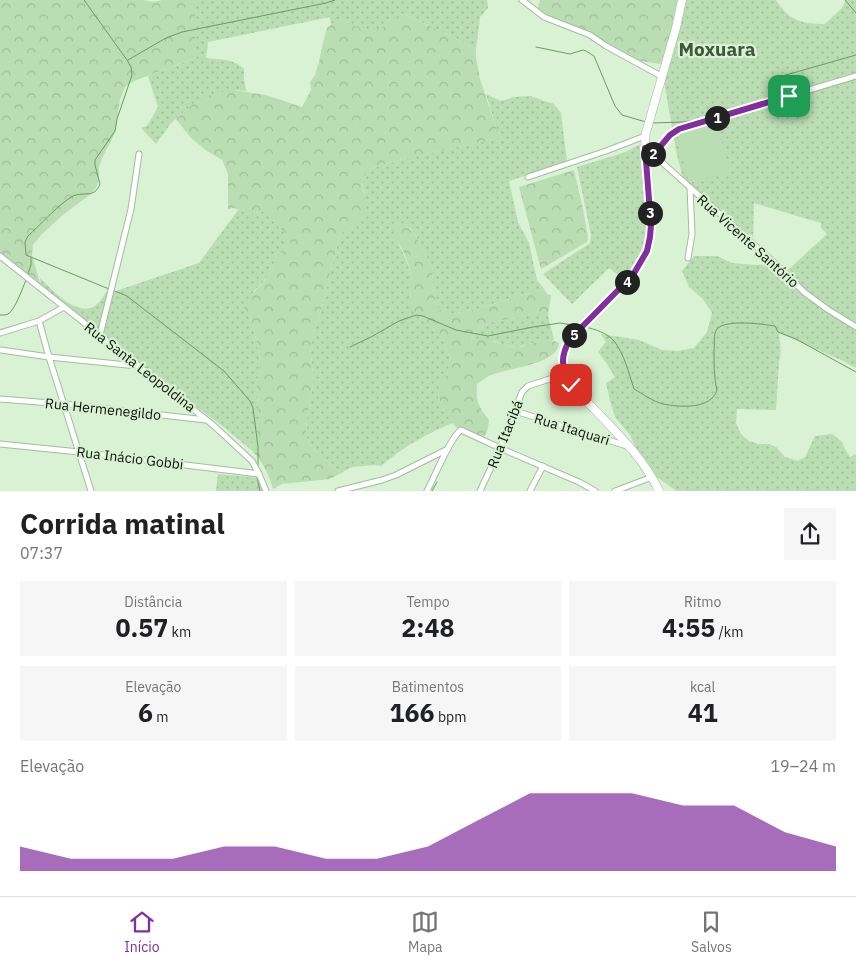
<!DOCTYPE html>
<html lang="pt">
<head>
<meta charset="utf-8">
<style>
  body { margin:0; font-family:"IBM Plex Sans",sans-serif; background:#f6f6f6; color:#202124; height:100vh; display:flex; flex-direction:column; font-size:19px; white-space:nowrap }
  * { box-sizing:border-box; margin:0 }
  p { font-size:16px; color:#757577 }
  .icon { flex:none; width:28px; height:28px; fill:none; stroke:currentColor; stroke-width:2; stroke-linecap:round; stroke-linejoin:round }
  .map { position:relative; height:491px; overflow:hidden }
  .sheet { display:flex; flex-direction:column; background:#fff; flex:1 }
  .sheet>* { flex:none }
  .pin { position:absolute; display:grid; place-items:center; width:42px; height:42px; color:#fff; margin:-21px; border-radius:10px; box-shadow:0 2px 8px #0006 }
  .km { position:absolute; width:25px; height:25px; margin:-12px; border-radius:50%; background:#222; color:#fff; font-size:14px; line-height:25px; text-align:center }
  .round { display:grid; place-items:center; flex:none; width:52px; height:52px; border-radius:0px; background:#f6f6f6 }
  .headline { display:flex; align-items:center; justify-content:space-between; height:85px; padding:0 20px }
  h1 { font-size:28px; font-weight:700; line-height:38px }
  .metrics { display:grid; grid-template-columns:repeat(3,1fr); gap:8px; height:85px; padding:5px 20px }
  .metrics div { display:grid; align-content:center; border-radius:0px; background:#f6f6f6; text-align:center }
  .metrics b { font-size:25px; font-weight:700 }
  .metrics small { font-size:14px; font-weight:400 }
  .metrics p { font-size:14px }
  .chart { height:140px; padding:10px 20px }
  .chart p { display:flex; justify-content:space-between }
  .chart svg { width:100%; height:90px; margin-top:5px; fill:#822f9e; opacity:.7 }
  .menu { display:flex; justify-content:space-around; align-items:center; height:70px; border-top:1px solid #e0e0e0; background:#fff; font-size:14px; color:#757577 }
  .menu a { display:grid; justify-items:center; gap:2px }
  .menu .current { color:#822f9e }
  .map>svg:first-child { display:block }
</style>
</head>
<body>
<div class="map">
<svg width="856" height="491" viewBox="0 0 856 491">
  <defs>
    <pattern id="grass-dots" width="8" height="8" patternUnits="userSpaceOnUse" patternTransform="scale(1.25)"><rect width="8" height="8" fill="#baddb3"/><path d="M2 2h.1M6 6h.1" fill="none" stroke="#9fbd99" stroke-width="1.8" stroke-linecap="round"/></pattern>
    <pattern id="forest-crowns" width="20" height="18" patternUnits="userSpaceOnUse" patternTransform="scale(1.25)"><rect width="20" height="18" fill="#baddb3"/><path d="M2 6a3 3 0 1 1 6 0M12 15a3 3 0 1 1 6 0" fill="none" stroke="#9fbd99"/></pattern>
  </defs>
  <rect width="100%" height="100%" fill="#d8f2d3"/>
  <g fill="url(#grass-dots)">
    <path d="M 195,0 L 487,0 L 488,8 L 480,17 L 476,50 L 457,39 L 404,14 C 396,19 386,28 376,30 C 369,31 359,28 353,26 C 344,22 340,17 331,25 L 330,17 L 208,42 L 206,58 C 220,60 233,58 244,69 L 244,79 L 246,91 L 233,90 L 192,105 L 172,122 L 156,144 L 141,128 L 147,126 L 158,107 L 148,76 L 195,58 Z"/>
    <path d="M 681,0 L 776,0 C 789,21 802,24 825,24 L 841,9 L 846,0 L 856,0 L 856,368 L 841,360 L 779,333 C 780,343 782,352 779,362 L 776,410 L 737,409 L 736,423 L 741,434 L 749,441 L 758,444 L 769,444 L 776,447 L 785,457 L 798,461 L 805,457 L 815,436 L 832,434 L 841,441 L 845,449 L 850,457 L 856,454 L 856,491 L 676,491 L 657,477 L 641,458 L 630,435 L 615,417 L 610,401 L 606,383 L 615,377 L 607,364 L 598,352 L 606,342 L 601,334 L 639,340 L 662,350 L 678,351 L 694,348 L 707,332 L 712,313 L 703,299 L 689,287 L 682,271 L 694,256 L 717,256 L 732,263 L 755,265 L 780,264 L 787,271 L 827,234 L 821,228 L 821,223 L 754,203 L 753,242 L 683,178 L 676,151 L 661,64 Z"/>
    <path d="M 486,94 L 501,101 L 514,97 L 531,96 L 541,100 L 554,104 L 561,113 L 567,162 L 509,181 L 518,222 L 529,243 L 537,280 L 544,289 L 473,310 L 452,314 L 438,309 L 434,295 L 432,267 L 415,234 L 407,226 L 399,245 C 406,259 412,271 412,286 C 411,291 409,296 411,301 C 413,315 430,321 439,332 C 444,340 445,349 450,357 C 449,363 449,371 446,377 C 443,381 439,385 438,391 C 436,400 447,416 453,423 C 427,433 402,448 381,466 L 375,465 L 352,467 L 341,473 C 331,463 310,451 307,438 C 304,424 312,395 313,381 C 314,368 309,355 311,343 C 313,331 319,319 322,307 C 329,282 333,257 341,233 C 354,227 361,223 363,208 C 364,204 365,199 365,196 C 364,190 361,183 364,177 C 371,164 388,165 399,160 L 502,137 L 497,130 Z"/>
    <path d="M 641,144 L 642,166 L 648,223 L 646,242 L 635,265 L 623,279 L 609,268 L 572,304 L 543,274 L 590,243 L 591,235 L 577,167 L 623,153 Z"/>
    <path d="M 239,209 L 248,214 L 265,211 L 283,231 L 290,243 L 277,255 L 273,268 L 267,278 L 254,291 L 244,308 L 253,324 L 260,359 L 260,374 L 256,382 L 259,419 L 256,434 L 250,449 L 225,428 L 131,358 L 41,286 L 40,278 C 51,289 76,316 93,307 C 99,304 103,297 106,292 L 110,293 L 199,263 Z"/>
    <path d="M 526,316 L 548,316 L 554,340 L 539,341 L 518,347 L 506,346 L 495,341 L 472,342 L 471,340 L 476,330 L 492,322 Z"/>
    <path d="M 218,474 L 259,478 L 263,491 L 216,491 Z"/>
  </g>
  <g fill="url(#forest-crowns)">
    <path d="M 0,0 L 143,0 L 152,2 L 163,0 L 195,0 L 195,58 L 134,81 L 125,87 L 120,100 L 115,133 L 103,156 L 99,167 L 99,180 L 97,186 L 91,194 L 64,214 L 41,235 L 33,245 L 32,255 L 41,286 L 0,255 Z"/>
    <path d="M 540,0 L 681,0 L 661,64 L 633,60 L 590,33 L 558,21 L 537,11 Z"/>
    <path d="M 404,14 L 457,39 L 476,50 L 476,57 L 480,79 L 497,130 L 502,137 L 399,160 C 388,165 370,164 364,177 C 361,183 363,190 365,196 C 368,208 362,221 352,228 C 349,230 344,231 341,233 C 333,257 329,282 322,307 C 319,319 313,331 311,343 C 309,356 314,368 313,381 C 312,395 304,425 307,438 C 310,451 331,463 341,473 L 330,479 L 282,484 L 273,489 C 269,474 262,460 250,449 L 256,434 L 259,419 L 256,382 L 260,374 L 260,359 L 253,324 L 244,308 L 246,301 L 267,278 L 273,268 L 277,255 L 290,243 L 283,231 L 265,211 L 248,214 L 234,208 L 228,209 L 228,174 L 222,160 L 207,151 L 191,138 L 176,119 L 192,105 L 212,94 L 233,90 L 266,95 L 302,107 L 311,90 L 310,82 L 315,75 L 319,62 L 322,47 L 327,28 L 336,21 L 344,20 L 352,25 L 363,29 L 376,30 L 383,27 Z"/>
    <path d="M 574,170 L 583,209 L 588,237 L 587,242 L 541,269 L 519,187 Z"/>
    <path d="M 399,220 L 415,234 L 432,267 L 434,295 L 438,309 L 452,314 L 473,310 L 544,289 L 547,294 L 551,295 L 548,316 L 526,316 L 492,322 L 476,330 L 471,339 L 472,342 C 488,334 502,348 517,347 C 521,347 525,345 529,344 C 538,341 550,338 559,343 C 558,365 506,368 491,375 C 486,377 481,381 477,384 C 476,402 478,406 489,420 C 488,426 488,435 482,438 L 456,427 L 447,416 L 441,405 L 437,392 L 440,384 L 447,375 L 450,357 C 445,349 444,340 439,333 C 432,324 418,317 413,309 C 407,299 413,286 411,275 C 409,259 399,244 392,229 Z"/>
  </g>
  <path fill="#baddb3" d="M 717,121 L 730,173 L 689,183 L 677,134 Z"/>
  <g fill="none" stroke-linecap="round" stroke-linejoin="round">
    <g stroke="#6c9b63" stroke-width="1">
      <path d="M 84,0 L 127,60 L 131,67 L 132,75 L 117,119 L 115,131 L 95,160 L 95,165 L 100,184 C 94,199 85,191 73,196 C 60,203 40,225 28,236 L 25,242 L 26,255 L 109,289"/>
      <path d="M 845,0 L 856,13"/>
      <path d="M 536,47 L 570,54 L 583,50 L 586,51 L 594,56 L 615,106 L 622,115 L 646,122"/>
      <path d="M 128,60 L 166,38 L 182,32 L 326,3 L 335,0"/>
      <path d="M 851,75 L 856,73"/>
      <path d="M 772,79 L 856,55"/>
      <path d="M 652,123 L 683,122 L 708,118"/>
      <path d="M 27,276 L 31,265 L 31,258"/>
      <path d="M 112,290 L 127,296 L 132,300 L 224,371 L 250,401 L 253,408 L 258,447 L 258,465"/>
      <path d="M 0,315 C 2,315 7,315 8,314 C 15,310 23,287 26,280"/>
      <path d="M 585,327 C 595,329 607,333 614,341 C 624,353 629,374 634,389 C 643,394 652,401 663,404 C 679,407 711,410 717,390 C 714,378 714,364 714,351 C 715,345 713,334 717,329 C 726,319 762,324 775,326 L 778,332 L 796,339 L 856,372"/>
      <path d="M 350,347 L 371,337 L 399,321 L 416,315 L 423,316 L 456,330 L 488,336 L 533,327 L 560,323 L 579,326"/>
      <path d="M 257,477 L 260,491"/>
      <path d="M 432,491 L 437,482"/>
    </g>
    <defs>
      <g id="street">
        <path d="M 522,0 L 544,17 L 590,35 L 606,46 L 661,76"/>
        <path d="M 646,148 L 779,267 L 804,292 L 827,309 L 856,327"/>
        <path d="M 653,155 L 670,135 L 679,129 L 856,76"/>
        <path d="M 528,177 L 606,151 L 645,136"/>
        <path d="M 0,256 L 213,425 L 252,461 L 259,474 L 266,491"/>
        <path d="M 688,258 L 692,234 L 690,188"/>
        <path d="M 39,321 L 49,357 L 91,491"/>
        <path d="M 0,333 L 39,321 L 64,307"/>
        <path d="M 100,335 L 131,209 L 139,154"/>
        <path d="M 1,350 L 49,357 L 137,366"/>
        <path d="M 0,399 L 64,404 L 206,420"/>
        <path d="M 515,411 L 627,446"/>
        <path d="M 0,444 L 79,452 L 259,474"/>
        <path d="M 338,491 L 382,480 L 396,475 L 448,449"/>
        <path d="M 427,491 C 434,478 451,436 461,430 L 500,448 L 579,482 L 595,491"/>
        <path d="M 480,491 L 500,448 L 522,392 L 528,386 L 565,374"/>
        <path d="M 530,491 L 543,466"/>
        <path d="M 615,491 L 652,477"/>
      </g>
      <path id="secondary" d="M 659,491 C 644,459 619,435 595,410 C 584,398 569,388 564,371 C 561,360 565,349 570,339 L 633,275 L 647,251 L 650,237 L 651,225 L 645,136 L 676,28 L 682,0"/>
    </defs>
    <use href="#street" stroke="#a4bc9f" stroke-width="7"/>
    <use href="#secondary" stroke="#a4bc9f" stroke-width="9"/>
    <use href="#street" stroke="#fff" stroke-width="5"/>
    <use href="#secondary" stroke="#fff" stroke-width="8"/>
  </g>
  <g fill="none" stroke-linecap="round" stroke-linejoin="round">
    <defs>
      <path id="route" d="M 571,385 C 561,367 560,357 570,339 L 633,275 L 647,251 L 650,237 L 651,225 L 645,148 L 653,155 L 670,135 L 679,129 L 789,96"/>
    </defs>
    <use href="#route" stroke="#fff" stroke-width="10"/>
    <use href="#route" stroke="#822f9e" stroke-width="6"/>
  </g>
  <g text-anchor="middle" stroke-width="4.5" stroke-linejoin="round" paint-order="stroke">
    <g font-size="14" fill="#0c140a" stroke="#d8f2d3">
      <text transform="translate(748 241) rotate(42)" y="5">Rua Vicente Santório</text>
      <text transform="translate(140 367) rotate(38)" y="5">Rua Santa Leopoldina</text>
      <text transform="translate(103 409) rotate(6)" y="5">Rua Hermenegildo</text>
      <text transform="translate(572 429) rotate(17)" y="5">Rua Itaquari</text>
      <text transform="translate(505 434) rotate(-68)" y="5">Rua Itacibá</text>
      <text transform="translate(130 458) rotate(7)" y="5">Rua Inácio Gobbi</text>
    </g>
    <g font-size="19" font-weight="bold" fill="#41563d" stroke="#d8f2d3">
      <text x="717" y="56">Moxuara</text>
    </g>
  </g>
</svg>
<div class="pin" style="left:789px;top:96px;background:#1e9e55"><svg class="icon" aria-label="arrive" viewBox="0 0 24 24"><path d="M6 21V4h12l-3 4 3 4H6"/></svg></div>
<div class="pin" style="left:571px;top:385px;background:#d93025"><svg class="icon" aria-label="check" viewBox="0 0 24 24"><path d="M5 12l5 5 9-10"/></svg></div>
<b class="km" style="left:717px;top:118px">1</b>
<b class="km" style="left:653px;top:154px">2</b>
<b class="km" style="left:650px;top:213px">3</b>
<b class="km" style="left:627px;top:282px">4</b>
<b class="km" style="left:574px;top:335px">5</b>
</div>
<section class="sheet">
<div class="headline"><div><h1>Corrida matinal</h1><p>07:37</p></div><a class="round"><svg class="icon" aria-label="share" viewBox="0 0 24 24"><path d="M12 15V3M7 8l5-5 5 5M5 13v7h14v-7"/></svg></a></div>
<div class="metrics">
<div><p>Distância</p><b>0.57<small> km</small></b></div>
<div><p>Tempo</p><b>2:48</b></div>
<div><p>Ritmo</p><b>4:55<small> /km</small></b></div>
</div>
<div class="metrics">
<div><p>Elevação</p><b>6<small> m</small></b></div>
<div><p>Batimentos</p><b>166<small> bpm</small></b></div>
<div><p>kcal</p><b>41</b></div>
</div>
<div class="chart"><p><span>Elevação</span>19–24 m</p>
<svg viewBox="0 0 160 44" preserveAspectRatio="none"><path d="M0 44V32L10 38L20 38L30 38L40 32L50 32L60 38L70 38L80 32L90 19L100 6L110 6L120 6L130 12L140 12L150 25L160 32V44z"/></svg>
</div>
</section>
<nav class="menu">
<a class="current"><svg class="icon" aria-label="home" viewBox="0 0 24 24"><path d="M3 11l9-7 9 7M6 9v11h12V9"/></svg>Início</a>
<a><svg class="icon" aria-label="map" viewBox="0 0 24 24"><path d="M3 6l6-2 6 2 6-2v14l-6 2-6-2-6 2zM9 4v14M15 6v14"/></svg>Mapa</a>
<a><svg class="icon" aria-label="saved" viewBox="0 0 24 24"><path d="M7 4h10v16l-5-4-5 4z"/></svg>Salvos</a>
</nav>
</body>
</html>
